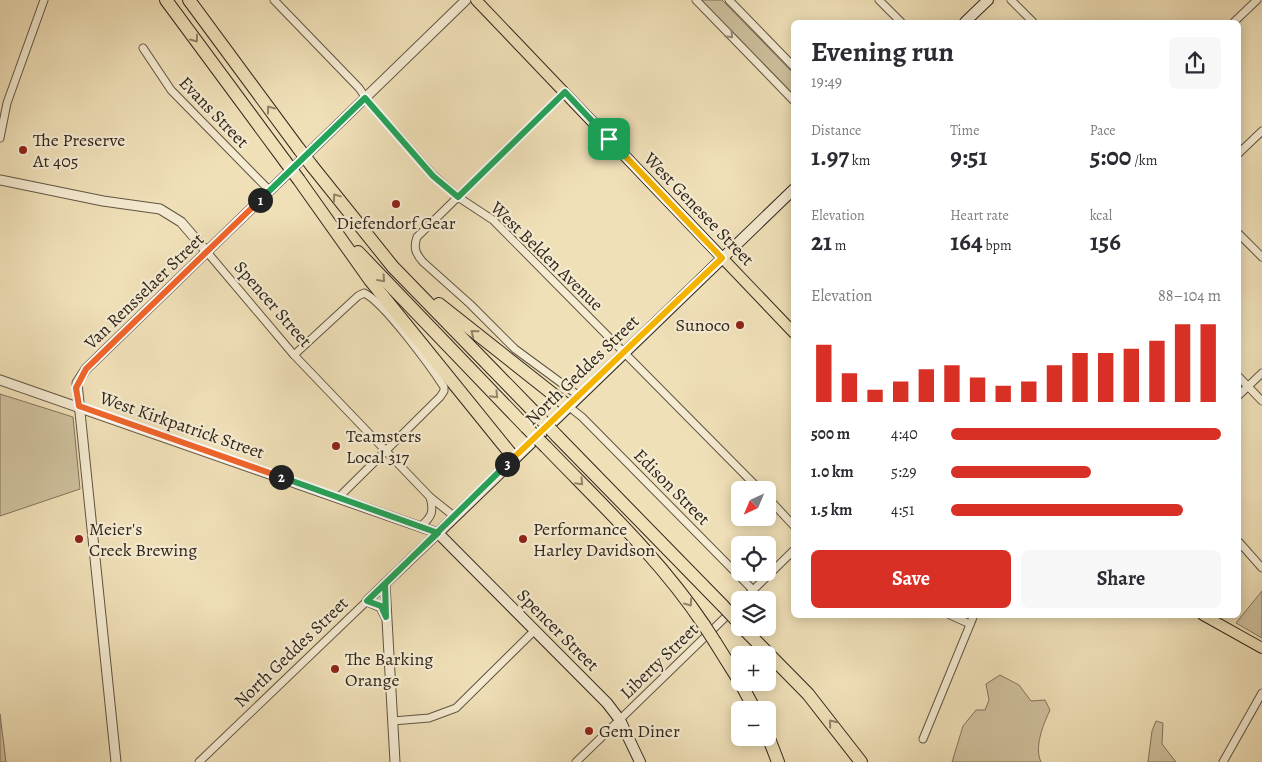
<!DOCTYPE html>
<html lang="en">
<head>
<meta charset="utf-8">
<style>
  body { margin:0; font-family:Alegreya,serif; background:#f7f7f7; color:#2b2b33; height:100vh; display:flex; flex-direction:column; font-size:19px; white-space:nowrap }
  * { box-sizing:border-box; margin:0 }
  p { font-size:16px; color:#7c7c81 }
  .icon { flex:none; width:28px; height:28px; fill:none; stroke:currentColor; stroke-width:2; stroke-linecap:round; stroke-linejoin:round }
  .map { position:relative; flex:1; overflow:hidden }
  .sheet { position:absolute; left:791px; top:20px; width:450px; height:598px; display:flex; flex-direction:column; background:#fff; border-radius:8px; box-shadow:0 2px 12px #0003 }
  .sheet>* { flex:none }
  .needle { width:32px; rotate:224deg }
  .fabs { position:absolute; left:731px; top:481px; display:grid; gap:10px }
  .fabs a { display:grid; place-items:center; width:45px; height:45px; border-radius:8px; background:#fff; box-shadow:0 2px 12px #0003; font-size:25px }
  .pin { position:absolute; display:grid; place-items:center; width:42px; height:42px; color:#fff; margin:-21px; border-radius:10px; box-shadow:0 2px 8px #0006 }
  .km { position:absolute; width:25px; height:25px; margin:-12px; border-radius:50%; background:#222; color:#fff; font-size:14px; line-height:25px; text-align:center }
  .round { display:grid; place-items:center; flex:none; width:52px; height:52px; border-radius:8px; background:#f7f7f7 }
  .headline { display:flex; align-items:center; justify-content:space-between; height:85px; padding:0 20px }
  h1 { font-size:28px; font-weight:700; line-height:38px }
  .figures { display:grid; grid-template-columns:repeat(3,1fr); gap:8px; height:85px; padding:5px 20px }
  .figures div { display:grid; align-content:center }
  .figures b { font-size:25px; font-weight:700 }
  .figures small { font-size:14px; font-weight:400 }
  .figures p { font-size:14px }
  .chart { height:140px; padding:10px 20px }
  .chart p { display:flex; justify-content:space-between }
  .chart svg { width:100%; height:90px; margin-top:5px; stroke:#d93025; stroke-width:6 }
  .cta { display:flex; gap:10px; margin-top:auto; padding:10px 20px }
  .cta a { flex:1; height:58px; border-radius:8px; background:#d93025; color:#fff; font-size:20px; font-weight:700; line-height:58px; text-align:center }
  .cta a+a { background:#f7f7f7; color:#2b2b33 }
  ul { padding:0 20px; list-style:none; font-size:16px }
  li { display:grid; grid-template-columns:80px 60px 1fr; align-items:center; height:38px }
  li i { height:12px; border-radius:6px; background:#d93025 }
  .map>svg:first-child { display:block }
</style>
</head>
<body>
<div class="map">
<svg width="1262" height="762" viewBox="0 0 1262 762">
  <rect width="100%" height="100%" fill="#f0e0b8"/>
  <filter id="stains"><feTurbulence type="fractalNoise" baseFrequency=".004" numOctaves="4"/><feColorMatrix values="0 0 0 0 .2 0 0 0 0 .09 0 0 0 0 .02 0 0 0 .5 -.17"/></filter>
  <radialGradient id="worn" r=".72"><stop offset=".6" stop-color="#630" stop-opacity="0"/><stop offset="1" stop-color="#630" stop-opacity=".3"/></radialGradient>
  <g fill="#cfc19e" stroke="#80745e">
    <path d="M 701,0 L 722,0 L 794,74 L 794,95 Z"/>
    <path d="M 0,394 L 73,417 L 80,489 L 0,516 Z"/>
    <path d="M 1262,591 L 1262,638 L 1236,623 Z"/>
    <path d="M 1000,675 L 1019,685 L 1031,701 L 1045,700 L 1050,710 C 1043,725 1034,747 1041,762 L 952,762 L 963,726 L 976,710 L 985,710 L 989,700 L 986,684 Z"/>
    <path d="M 0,714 L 6,762 L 0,762 Z"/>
    <path d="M 1156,721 L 1163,723 L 1162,744 L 1176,762 L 1148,762 L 1152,731 Z"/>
  </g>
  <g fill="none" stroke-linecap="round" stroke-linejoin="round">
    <defs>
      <g id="minor">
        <path d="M 274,0 L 359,88 L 370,104 L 433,175 L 458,197 L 493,220 L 760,490"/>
        <path d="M 696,0 L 794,101"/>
        <path d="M 729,0 L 794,67"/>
        <path d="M 879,0 L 901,22"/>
        <path d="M 1011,0 L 1033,22"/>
        <path d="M 1234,22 L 1257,0"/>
        <path d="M 143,48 L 171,90 L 270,191"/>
        <path d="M 565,92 L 417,237 C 413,248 416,254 423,262 L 470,304 L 515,349 L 579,396"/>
        <path d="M 0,138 L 7,103 L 44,0"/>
        <path d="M 1239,153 L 1262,131"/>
        <path d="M 1239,234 L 1262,257"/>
        <path d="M 207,252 L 294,355 L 430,497 L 455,517"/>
        <path d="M 294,355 L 358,296 L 364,293 C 383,301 431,367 444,387 L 444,391 L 440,397 L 339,497"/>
        <path d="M 1239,377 L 1262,401"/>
        <path d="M 1239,395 L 1262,373"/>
        <path d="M 568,406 L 582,417 L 753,590"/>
        <path d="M 768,498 L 794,526"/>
        <path d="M 421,526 C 432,517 434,511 430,497"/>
        <path d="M 1239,542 L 1262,568"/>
        <path d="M 743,600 L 794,550"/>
        <path d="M 950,615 L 970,624"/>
        <path d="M 393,721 L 429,718 L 456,708 L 535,630"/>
        <path d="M 923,739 L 974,615"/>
        <path d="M 199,762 L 367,601"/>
        <path d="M 576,762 L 740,603"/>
        <path d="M 1223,762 L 1262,693"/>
      </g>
      <g id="tertiary">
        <path d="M 0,180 L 103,201 L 160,209 L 181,222 L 207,252"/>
        <path d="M 0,380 L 438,533 L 367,601 L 381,607 L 386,617"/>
        <path d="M 385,584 L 395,762"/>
        <path d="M 116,762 L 77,383 L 86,369 L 466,0"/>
      </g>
      <g id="secondary">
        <path d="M 965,22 L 988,0"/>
        <path d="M 640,762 L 620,720 L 607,703 L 438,533 L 794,189"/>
      </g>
      <g id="primary">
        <path d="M 476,0 L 794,333"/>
        <path d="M 1203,615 L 1262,648"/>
      </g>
      <g id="motorway">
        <path d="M 166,0 L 285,161"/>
        <path d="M 189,0 L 299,149"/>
        <path d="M 312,166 L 393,267 L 537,415"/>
        <path d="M 299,180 L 370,280 L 514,458"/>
        <path d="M 358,252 L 526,427"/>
        <path d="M 439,304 L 568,406"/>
        <path d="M 557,436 L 723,606"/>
        <path d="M 546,447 C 601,504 660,559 704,625"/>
        <path d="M 743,628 L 808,694 L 861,762"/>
        <path d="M 715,642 L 740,682"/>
        <path d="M 740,682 L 755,710"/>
        <path d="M 768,736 L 778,762"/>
      </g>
    </defs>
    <use href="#minor" stroke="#605544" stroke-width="9"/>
    <use href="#tertiary" stroke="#605544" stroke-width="11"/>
    <use href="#secondary" stroke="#30271e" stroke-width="12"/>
    <use href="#primary" stroke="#30271e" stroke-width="12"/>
    <use href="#motorway" stroke="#30271e" stroke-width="14"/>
    <use href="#minor" stroke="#f5ebd1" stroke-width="7"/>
    <use href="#tertiary" stroke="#f5ebd1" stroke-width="9"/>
    <use href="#secondary" stroke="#f5ebd1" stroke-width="10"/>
    <use href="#primary" stroke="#f0e0b8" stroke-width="10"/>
    <use href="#motorway" stroke="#f0e0b8" stroke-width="12"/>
    <defs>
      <g id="motorway-bridge">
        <path d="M 299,149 L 312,166"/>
        <path d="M 285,161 L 299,180"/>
        <path d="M 537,415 L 557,436"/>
        <path d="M 526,427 L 546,447"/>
        <path d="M 723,606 L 737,621"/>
        <path d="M 704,625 L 715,642"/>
      </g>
    </defs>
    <use href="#motorway-bridge" stroke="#30271e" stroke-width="14" stroke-linecap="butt"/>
    <use href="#motorway-bridge" stroke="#f0e0b8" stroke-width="12"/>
  </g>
  <defs><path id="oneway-chevron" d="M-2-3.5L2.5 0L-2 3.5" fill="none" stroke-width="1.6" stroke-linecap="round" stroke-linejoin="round" transform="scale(1.25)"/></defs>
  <use stroke="#928978" href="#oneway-chevron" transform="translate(730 35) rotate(46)"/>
  <g stroke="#90846b">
    <use href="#oneway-chevron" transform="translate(195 39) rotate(54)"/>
    <use href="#oneway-chevron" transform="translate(270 109) rotate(-126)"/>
    <use href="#oneway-chevron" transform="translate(336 197) rotate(-127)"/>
    <use href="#oneway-chevron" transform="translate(382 279) rotate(48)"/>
    <use href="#oneway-chevron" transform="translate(474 333) rotate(-141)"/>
    <use href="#oneway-chevron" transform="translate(495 395) rotate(46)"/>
    <use href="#oneway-chevron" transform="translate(580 482) rotate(46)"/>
    <use href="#oneway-chevron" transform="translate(689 603) rotate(55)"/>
    <use href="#oneway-chevron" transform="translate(832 723) rotate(-129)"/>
  </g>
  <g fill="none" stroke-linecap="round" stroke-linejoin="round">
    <defs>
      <path id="split-1" d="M 260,200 L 365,98 L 433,176 L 458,197 L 565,92 L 609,139"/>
      <path id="split-2" d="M 260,200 L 86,369 L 76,388 L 79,406 L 281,477"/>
      <path id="split-3" d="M 281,477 L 438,533 C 414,555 391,578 367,601 L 381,606 L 386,617 L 385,584 L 507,464"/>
      <path id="split-4" d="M 507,464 L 722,258 L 609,139"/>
    </defs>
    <use href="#split-1" stroke="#fff" stroke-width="10"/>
    <use href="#split-2" stroke="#fff" stroke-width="10"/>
    <use href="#split-3" stroke="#fff" stroke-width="10"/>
    <use href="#split-4" stroke="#fff" stroke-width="10"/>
    <use href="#split-1" stroke="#22a559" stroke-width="6"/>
    <use href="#split-2" stroke="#f0652b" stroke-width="6"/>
    <use href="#split-3" stroke="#22a559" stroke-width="6"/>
    <use href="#split-4" stroke="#f5b400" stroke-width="6"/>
  </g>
  <g fill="#8f2418" stroke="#f5ebd1" stroke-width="2">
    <circle cx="23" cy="150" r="5"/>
    <circle cx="396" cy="204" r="5"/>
    <circle cx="740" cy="325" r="5"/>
    <circle cx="336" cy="446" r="5"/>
    <circle cx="79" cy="539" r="5"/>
    <circle cx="523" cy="539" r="5"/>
    <circle cx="335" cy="669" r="5"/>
    <circle cx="589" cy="731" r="5"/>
  </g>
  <g text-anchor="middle" stroke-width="4.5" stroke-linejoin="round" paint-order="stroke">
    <g font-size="18" fill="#30271e" stroke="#f5ebd1">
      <text transform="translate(214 112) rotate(46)" y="6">Evans Street</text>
      <text transform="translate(699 209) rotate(46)" y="6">West Genesee Street</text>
      <text transform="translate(547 256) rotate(44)" y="6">West Belden Avenue</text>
      <text transform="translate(144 291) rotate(-44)" y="6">Van Rensselaer Street</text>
      <text transform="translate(273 304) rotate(49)" y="6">Spencer Street</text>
      <text transform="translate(582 370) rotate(-44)" y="6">North Geddes Street</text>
      <text transform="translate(182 425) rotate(19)" y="6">West Kirkpatrick Street</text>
      <text transform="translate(672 487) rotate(45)" y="6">Edison Street</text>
      <text transform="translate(558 630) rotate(45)" y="6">Spencer Street</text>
      <text transform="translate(291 652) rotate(-44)" y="6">North Geddes Street</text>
      <text transform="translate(659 661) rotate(-44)" y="6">Liberty Street</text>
    </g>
    <g font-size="18" fill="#30271e" stroke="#f5ebd1" text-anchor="start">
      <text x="33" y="146">The Preserve<tspan x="33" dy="21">At 405</tspan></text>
      <text x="396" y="229" text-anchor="middle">Diefendorf Gear</text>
      <text x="730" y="331" text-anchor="end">Sunoco</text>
      <text x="346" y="442">Teamsters<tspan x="346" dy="21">Local 317</tspan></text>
      <text x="89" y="535">Meier's<tspan x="89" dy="21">Creek Brewing</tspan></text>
      <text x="533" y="535">Performance<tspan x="533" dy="21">Harley Davidson</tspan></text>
      <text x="345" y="665">The Barking<tspan x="345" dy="21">Orange</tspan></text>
      <text x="599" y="737">Gem Diner</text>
    </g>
  </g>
  <rect width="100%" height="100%" filter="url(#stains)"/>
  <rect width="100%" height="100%" fill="url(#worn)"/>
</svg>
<div class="fabs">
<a><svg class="needle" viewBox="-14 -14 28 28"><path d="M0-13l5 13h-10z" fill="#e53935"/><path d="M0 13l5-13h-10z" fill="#7c7c81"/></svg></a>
<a><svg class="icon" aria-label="locate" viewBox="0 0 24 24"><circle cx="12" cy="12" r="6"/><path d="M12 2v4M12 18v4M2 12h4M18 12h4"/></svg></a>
<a><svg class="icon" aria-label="layers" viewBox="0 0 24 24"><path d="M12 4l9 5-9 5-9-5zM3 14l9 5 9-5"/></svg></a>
<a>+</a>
<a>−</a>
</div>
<div class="pin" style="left:609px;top:139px;background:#1e9e55"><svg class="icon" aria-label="arrive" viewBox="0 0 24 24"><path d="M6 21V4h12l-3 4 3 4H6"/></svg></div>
<b class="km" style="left:260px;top:200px">1</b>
<b class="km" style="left:281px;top:477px">2</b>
<b class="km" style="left:507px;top:464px">3</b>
<section class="sheet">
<div class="headline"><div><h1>Evening run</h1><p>19:49</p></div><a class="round"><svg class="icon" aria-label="share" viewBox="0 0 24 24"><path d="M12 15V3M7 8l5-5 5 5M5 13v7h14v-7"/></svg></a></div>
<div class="figures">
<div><p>Distance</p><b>1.97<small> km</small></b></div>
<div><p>Time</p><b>9:51</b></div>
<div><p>Pace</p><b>5:00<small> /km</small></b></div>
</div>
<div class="figures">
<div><p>Elevation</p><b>21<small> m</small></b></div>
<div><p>Heart rate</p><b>164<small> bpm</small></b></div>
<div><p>kcal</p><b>156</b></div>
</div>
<div class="chart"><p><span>Elevation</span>88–104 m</p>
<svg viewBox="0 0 160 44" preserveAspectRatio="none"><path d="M5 44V16M15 44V30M25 44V38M35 44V34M45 44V28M55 44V26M65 44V32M75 44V36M85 44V34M95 44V26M105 44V20M115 44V20M125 44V18M135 44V14M145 44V6M155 44V6"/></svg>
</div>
<ul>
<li><b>500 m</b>4:40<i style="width:100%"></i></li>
<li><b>1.0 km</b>5:29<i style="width:52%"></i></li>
<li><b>1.5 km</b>4:51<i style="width:86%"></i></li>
</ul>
<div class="cta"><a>Save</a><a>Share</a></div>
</section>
</div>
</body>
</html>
